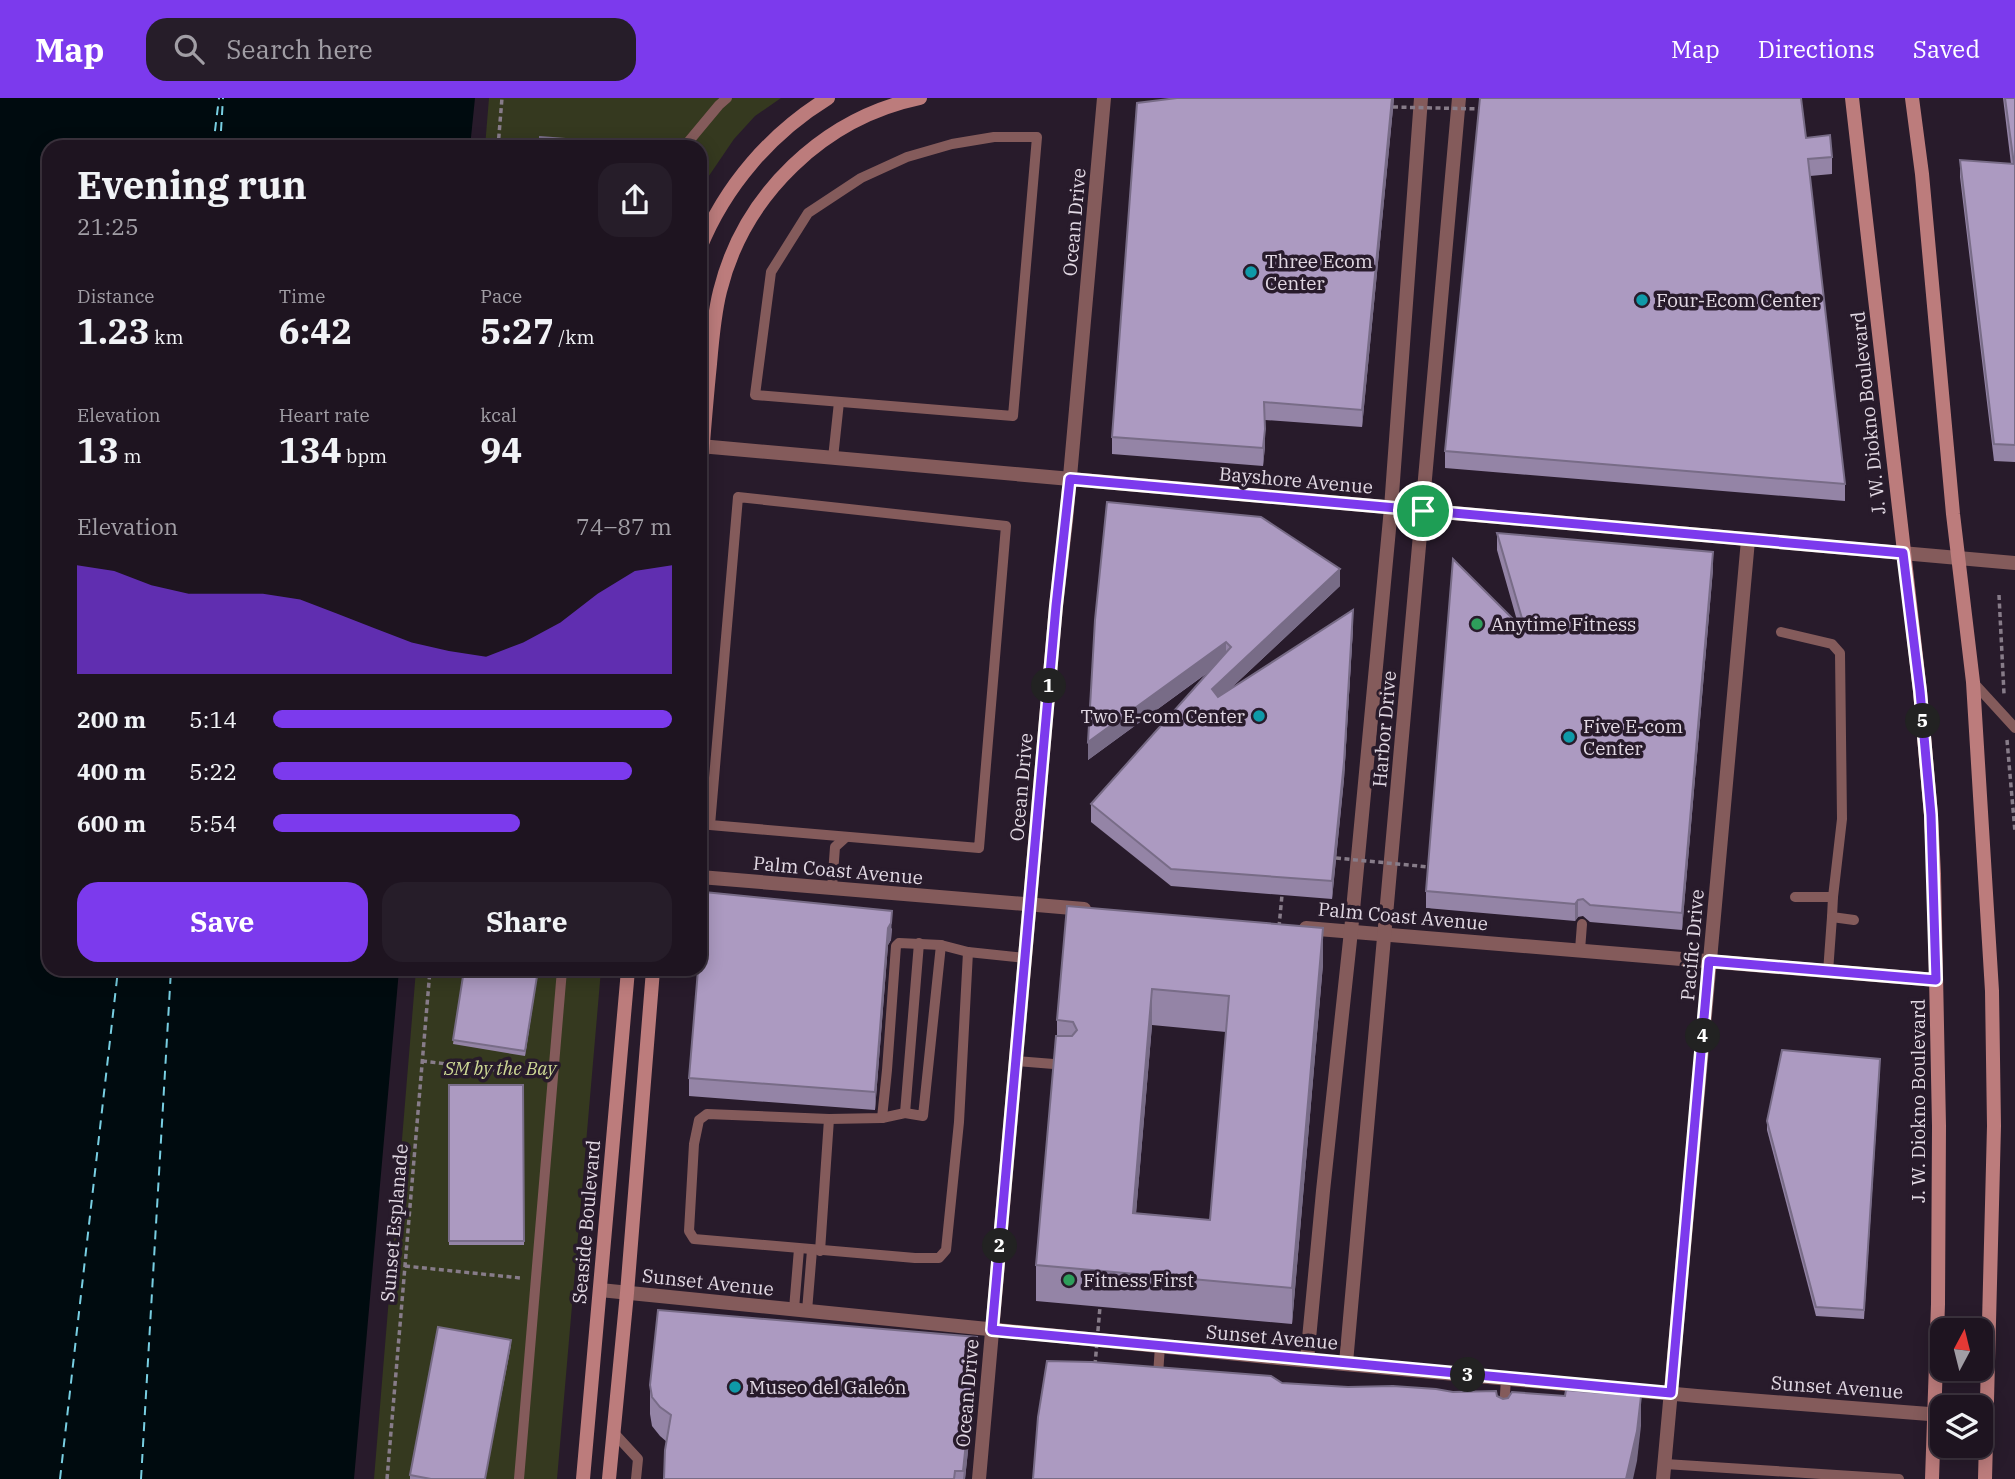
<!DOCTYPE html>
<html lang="en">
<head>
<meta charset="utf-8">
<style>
  body { margin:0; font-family:"IBM Plex Serif",serif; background:#261d29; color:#f1f3f6; height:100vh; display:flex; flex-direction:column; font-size:26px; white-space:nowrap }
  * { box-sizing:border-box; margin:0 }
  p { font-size:23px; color:#a19ea5 }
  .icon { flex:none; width:38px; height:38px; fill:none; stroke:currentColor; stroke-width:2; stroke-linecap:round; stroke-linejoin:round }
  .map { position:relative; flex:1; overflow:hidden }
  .drawer { position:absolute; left:42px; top:42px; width:665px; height:836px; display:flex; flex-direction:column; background:#1e1420; border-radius:21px; box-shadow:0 4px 18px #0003,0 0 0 2px #3c333e }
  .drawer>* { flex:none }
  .needle { width:46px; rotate:7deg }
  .fabs { position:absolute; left:1930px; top:1220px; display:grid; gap:14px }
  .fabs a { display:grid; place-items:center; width:63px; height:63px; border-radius:14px; background:#1e1420; box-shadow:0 4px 18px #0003,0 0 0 2px #3c333e; font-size:35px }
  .pin { position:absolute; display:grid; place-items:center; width:60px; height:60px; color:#fff; margin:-30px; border:4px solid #fff; border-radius:50%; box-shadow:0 2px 7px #0007 }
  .km { position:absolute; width:35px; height:35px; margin:-18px; border-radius:50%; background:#222; color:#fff; font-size:19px; line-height:35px; text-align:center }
  .round { display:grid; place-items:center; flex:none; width:74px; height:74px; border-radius:21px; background:#261d29 }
  .summary { display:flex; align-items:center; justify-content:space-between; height:119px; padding:0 35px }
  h1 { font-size:38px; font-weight:800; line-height:52px }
  .figures { display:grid; grid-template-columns:repeat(3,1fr); gap:10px; height:119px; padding:7px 35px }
  .figures div { display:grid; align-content:center }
  .figures b { font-size:35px; font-weight:800 }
  .figures small { font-size:19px; font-weight:400 }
  .figures p { font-size:19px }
  .chart { height:196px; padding:14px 35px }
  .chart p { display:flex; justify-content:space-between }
  .chart svg { width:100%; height:126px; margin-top:7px; fill:#7c3aed; opacity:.7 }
  .button { display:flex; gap:14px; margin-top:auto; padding:14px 35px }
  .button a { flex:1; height:80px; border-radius:21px; background:#7c3aed; color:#fff; font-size:28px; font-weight:800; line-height:80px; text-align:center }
  .button a+a { background:#261d29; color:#f1f3f6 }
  ul { padding:0 35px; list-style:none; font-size:23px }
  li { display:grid; grid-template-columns:112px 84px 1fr; align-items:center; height:52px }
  li i { height:18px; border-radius:9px; background:#7c3aed }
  header { display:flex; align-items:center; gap:42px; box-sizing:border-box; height:98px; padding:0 35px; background:#7c3aed; color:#fff }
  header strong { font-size:33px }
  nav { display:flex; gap:38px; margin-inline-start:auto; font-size:24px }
  .search { width:490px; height:63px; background:#261d29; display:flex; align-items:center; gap:18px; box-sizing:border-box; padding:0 24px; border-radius:21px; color:#a19ea5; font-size:26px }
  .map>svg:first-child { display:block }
</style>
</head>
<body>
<header>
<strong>Map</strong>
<div class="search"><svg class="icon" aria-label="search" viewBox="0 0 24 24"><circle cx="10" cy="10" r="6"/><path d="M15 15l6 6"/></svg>Search here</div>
<nav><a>Map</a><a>Directions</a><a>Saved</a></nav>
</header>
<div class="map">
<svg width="2015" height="1381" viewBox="0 0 2015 1381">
  <rect width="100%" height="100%" fill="#281b2b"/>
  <g fill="#35391f">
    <path d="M 489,0 L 781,0 L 755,18 L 734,41 L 700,91 L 700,49 L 485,49 Z"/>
    <path d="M 416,872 L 601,872 L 557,1381 L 374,1381 Z"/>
  </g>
  <path fill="#000b0f" d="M 0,0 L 475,0 L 470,49 L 49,49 L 49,872 L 399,872 L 354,1381 L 0,1381 Z"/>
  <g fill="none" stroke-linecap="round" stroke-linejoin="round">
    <g stroke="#78cfe2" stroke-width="2" stroke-dasharray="9 7" stroke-linecap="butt">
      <path d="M 213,49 L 219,0"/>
      <path d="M 220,49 L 223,0"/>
      <path d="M 60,1381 L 118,872"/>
      <path d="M 141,1381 L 171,872"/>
    </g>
    <g stroke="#877c89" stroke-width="3.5" stroke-dasharray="5 3.5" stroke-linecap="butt">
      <path d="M 498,49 L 502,0"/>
      <path d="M 1999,497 L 2004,596"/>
      <path d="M 2007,642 L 2015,734"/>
      <path d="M 422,963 L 538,977"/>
      <path d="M 405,1168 L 521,1180"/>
      <path d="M 387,1381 L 430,872"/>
    </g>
    <g stroke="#845b5b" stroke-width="10">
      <path d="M 994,39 L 1037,39 L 1013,318 L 755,297 L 771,174 L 808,115 L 861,80 L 907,59 L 952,46 Z"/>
      <path d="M 684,49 L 719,7 L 727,0"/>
      <path d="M 833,360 L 839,304"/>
      <path d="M 738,399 L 1006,428 L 979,750 L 710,727 Z"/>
      <path d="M 1781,534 L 1832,546 L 1840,555 L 1842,721 L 1833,799"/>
      <path d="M 1973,584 L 2015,630"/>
      <path d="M 832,790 L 835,749 L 846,739"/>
      <path d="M 1795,799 L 1833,799 L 1832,819 L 1854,822"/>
      <path d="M 941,847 L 923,1018 L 905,1015 L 882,1020 L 829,1021 L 707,1016 L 699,1022 L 694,1046 L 689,1133 L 694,1141 L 915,1160 L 939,1160 L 946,1152 L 959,1024 L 968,854"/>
      <path d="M 1580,852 L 1582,826"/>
      <path d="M 1828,874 L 1832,819"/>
      <path d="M 1016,963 L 1066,967"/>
      <path d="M 905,1015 L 919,845"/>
      <path d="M 882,1020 L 887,972 L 896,848 L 899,845 L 941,847 L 968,854 L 1025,860"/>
      <path d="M 820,1153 L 829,1021"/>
      <path d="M 794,1211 L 799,1151"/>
      <path d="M 807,1213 L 812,1152"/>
      <path d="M 1158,1277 L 1160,1248"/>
      <path d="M 1504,1312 L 1506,1280"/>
      <path d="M 614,1335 L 638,1361 L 636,1381"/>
      <path d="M 1665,1366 L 1899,1381"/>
      <path d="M 519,1381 L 562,872"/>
    </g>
    <g stroke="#845b5b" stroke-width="14">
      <path d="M 700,348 L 2015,465"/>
      <path d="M 700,779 L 1084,811"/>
      <path d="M 1306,830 L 1936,882"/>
      <path d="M 600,1192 L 1278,1260 L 1697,1298 L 1942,1317"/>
      <path d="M 1307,1262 L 1323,1093 L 1351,833 L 1391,410 L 1421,0"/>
      <path d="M 1346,1265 L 1459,0"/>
      <path d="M 979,1381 L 1056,508 L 1066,423 L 1104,0"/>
      <path d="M 1663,1381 L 1748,442"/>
    </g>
    <g stroke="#bc7c7c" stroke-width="14">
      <path d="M 1852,0 L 1920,593 L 1931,717 L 1934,776 L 1939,1028 L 1938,1206 L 1932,1381"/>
      <path d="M 1912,0 L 1922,76 L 1953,416 L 1973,584 L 1992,893 L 1994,1028 L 1985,1381"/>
      <path d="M 700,150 C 725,88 771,35 828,0"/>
      <path d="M 700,383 C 703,344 706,305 710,266 C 712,242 714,217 720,193 C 744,96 824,20 920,0"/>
      <path d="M 583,1381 L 628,872"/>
      <path d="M 609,1381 L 627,1195 L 653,872"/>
    </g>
    <g stroke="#877c89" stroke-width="3.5" stroke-dasharray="5 3.5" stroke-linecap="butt">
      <path d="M 1393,9 L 1480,11"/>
      <path d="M 1336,760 L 1429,769"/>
      <path d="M 1279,829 L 1282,797"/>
      <path d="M 1095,1267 L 1100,1209"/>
    </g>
  </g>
  <g fill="#9484a6" fill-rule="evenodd">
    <path d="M 1394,0 L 1362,329 L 1265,322 L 1265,348 L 1263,368 L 1112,356 L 1112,339 Z"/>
    <path d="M 2003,0 L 2015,0 L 2015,364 L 1994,363 L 1960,79 L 1960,62 L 2011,66 Z"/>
    <path d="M 1806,40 L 1832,59 L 1832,76 L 1810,78 L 1845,386 L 1845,403 L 1445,370 L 1445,353 Z"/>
    <path d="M 1107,404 L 1340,488 L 1230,591 L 1353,530 L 1344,681 L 1332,801 L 1171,788 L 1091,724 L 1091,706 L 1210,573 L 1088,662 Z"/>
    <path d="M 1497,435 L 1713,471 L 1682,832 L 1590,824 L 1583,818 L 1578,819 L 1575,823 L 1426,810 L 1426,793 L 1518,526 L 1497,452 Z"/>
    <path d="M 1067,808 L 1323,866 L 1292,1226 L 1036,1203 L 1036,1167 L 1057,938 L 1057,922 ZM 1152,927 L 1226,934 L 1210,1122 L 1136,1115 Z"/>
    <path d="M 892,830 L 891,842 L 888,847 L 875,1012 L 689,998 L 689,980 Z"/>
    <path d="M 464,872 L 538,872 L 525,958 L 453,946 Z"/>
    <path d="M 1880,970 L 1864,1221 L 1816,1218 L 1767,1032 L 1767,1023 Z"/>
    <path d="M 449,987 L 523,987 L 524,1147 L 449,1147 Z"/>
    <path d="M 511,1247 L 485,1381 L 410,1381 L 410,1377 Z"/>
    <path d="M 977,1268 L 965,1381 L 664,1381 L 667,1344 L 660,1338 L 652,1328 L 650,1316 L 650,1287 Z"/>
  </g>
  <g fill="#786c87">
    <path d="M 1392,0 L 1394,0 L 1362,329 L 1362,312 Z"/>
    <path d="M 1265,331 L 1265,348 L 1263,368 L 1263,350 Z"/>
    <path d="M 1713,454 L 1713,471 L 1682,832 L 1682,815 Z"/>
    <path d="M 1340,471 L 1340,488 L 1212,608 L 1212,591 Z"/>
    <path d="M 1353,512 L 1353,530 L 1344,681 L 1332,801 L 1332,783 Z"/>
    <path d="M 1226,544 L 1226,561 L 1088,662 L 1088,644 Z"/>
    <path d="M 1578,802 L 1578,819 L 1575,823 L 1575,806 Z"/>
    <path d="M 892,813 L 891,842 L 888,847 L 875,1012 L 875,994 L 888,830 Z"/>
    <path d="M 1323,830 L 1323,866 L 1292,1226 L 1292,1190 Z"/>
    <path d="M 538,872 L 525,958 L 525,953 Z"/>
    <path d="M 1152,891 L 1152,927 L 1133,1151 L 1133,1115 Z"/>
    <path d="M 977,1239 L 977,1268 L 965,1381 L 963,1381 Z"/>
    <path d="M 1641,1298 L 1641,1328 L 1637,1363 L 1633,1381 L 1626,1381 Z"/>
  </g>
  <g fill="#ac9ac1" stroke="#786c87" stroke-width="2" fill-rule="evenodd">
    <path d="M 1177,0 L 1392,0 L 1362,312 L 1264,304 L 1265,331 L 1263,350 L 1112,339 L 1137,5 Z"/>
    <path d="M 1480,0 L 1801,0 L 1806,40 L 1830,37 L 1832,59 L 1808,61 L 1845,386 L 1445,353 Z"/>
    <path d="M 2005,0 L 2015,0 L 2015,347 L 1994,346 L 1960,62 L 2014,66 Z"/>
    <path d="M 540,39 L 616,45 L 616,49 L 540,49 Z"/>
    <path d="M 1107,404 L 1261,419 L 1340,471 L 1212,591 L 1218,599 L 1353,512 L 1344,664 L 1332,783 L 1171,771 L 1091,706 L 1231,549 L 1226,544 L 1088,644 L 1095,522 Z"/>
    <path d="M 1497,435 L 1713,454 L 1682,815 L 1590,807 L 1583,801 L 1578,802 L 1575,806 L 1426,793 L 1453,461 L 1526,534 Z"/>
    <path d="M 704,794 L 892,813 L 891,825 L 888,830 L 875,994 L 689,980 L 698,872 L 700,872 L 700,843 Z"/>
    <path d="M 1067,808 L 1323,830 L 1292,1190 L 1036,1167 L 1056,938 L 1072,938 L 1077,932 L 1073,924 L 1057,922 ZM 1152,891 L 1229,898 L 1210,1122 L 1133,1115 Z"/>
    <path d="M 464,872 L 538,872 L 525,953 L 453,942 Z"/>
    <path d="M 1782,952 L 1880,961 L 1864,1212 L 1816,1209 L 1767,1023 Z"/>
    <path d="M 449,987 L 523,987 L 524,1143 L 449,1143 Z"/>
    <path d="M 658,1212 L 977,1239 L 963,1373 L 955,1373 L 954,1381 L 664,1381 L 665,1352 L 671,1317 L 660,1309 L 652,1299 L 650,1287 Z"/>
    <path d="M 438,1229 L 511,1242 L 485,1381 L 431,1381 L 410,1377 Z"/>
    <path d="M 1047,1263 L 1092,1264 L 1271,1278 L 1282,1285 L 1348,1289 L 1393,1288 L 1436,1291 L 1453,1294 L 1496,1293 L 1497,1298 L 1503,1301 L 1508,1300 L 1512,1294 L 1565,1298 L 1566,1292 L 1641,1298 L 1637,1333 L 1626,1381 L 1033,1381 L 1038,1319 Z"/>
  </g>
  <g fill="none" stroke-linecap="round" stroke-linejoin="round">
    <defs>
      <path id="route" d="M 1070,381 L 1903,455 L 1920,593 L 1931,717 L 1936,882 L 1709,863 L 1671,1295 L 992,1232 L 1056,508 Z"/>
    </defs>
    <use href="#route" stroke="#fff" stroke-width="14"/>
    <use href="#route" stroke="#7c3aed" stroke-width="9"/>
  </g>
  <g fill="#0f9aa8" stroke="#281b2b" stroke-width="2.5">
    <circle cx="1251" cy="174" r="7"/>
    <circle cx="1642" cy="202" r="7"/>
    <circle cx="1259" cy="618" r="7"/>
    <circle cx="1569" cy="639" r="7"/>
    <circle cx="735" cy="1289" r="7"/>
  </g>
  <g fill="#2e9e5b" stroke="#281b2b" stroke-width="2.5">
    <circle cx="1477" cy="526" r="7"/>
    <circle cx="1069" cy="1182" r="7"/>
  </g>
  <g text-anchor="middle" stroke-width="7" stroke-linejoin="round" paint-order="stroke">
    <g font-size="19" fill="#e2d9e4" stroke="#281b2b">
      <text transform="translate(1074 124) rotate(-85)" y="7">Ocean Drive</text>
      <text transform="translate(1868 315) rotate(-96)" y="7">J. W. Diokno Boulevard</text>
      <text transform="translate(1296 382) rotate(5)" y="7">Bayshore Avenue</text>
      <text transform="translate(1384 631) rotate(-85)" y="7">Harbor Drive</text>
      <text transform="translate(1021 689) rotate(-85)" y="7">Ocean Drive</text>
      <text transform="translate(838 772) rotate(5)" y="7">Palm Coast Avenue</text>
      <text transform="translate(1403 818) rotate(5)" y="7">Palm Coast Avenue</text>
      <text transform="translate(1692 847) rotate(-85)" y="7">Pacific Drive</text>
      <text transform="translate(1918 1003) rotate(-90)" y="7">J. W. Diokno Boulevard</text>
      <text transform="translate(586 1124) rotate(-85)" y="7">Seaside Boulevard</text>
      <text transform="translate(394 1125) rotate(-85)" y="7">Sunset Esplanade</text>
      <text transform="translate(708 1184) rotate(6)" y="7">Sunset Avenue</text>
      <text transform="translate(1272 1239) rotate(5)" y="7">Sunset Avenue</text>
      <text transform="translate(1837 1289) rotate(4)" y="7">Sunset Avenue</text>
      <text transform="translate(967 1295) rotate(-85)" y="7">Ocean Drive</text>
    </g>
    <g font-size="19" fill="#e2d9e4" stroke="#281b2b" text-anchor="start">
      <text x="1265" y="170">Three Ecom<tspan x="1265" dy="22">Center</tspan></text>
      <text x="1656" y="209">Four-Ecom Center</text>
      <text x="1491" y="533">Anytime Fitness</text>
      <text x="1245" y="625" text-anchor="end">Two E-com Center</text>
      <text x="1583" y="635">Five E-com<tspan x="1583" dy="22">Center</tspan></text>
      <text x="1083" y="1189">Fitness First</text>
      <text x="749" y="1296">Museo del Galeón</text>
    </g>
    <g font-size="19" font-style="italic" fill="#cdd895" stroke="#281b2b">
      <text x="500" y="977">SM by the Bay</text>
    </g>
  </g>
</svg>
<div class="fabs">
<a><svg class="needle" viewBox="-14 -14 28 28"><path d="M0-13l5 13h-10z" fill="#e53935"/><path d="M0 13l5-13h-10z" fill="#a19ea5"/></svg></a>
<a><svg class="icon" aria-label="layers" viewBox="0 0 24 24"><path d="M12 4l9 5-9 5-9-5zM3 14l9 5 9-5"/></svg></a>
</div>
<div class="pin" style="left:1423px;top:413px;background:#1e9e55"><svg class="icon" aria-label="arrive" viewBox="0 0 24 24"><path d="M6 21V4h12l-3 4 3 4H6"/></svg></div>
<b class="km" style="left:1049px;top:588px">1</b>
<b class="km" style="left:1000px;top:1148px">2</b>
<b class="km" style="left:1468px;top:1277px">3</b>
<b class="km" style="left:1703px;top:938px">4</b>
<b class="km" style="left:1923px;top:623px">5</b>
<section class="drawer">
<div class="summary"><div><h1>Evening run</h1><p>21:25</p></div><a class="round"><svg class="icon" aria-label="share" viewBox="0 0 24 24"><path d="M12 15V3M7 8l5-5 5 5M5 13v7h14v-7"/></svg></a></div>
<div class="figures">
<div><p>Distance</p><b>1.23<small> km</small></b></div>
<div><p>Time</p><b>6:42</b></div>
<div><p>Pace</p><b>5:27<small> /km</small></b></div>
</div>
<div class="figures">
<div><p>Elevation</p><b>13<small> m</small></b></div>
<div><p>Heart rate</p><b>134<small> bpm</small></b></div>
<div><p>kcal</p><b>94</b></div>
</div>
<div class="chart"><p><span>Elevation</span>74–87 m</p>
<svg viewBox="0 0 160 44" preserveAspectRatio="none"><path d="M0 44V6L10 8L20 13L30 16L40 16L50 16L60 18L70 23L80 28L90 33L100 36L110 38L120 33L130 26L140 16L150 8L160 6V44z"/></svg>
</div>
<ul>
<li><b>200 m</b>5:14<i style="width:100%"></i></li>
<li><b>400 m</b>5:22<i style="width:90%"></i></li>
<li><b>600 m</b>5:54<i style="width:62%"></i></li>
</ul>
<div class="button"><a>Save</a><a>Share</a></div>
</section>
</div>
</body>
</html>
